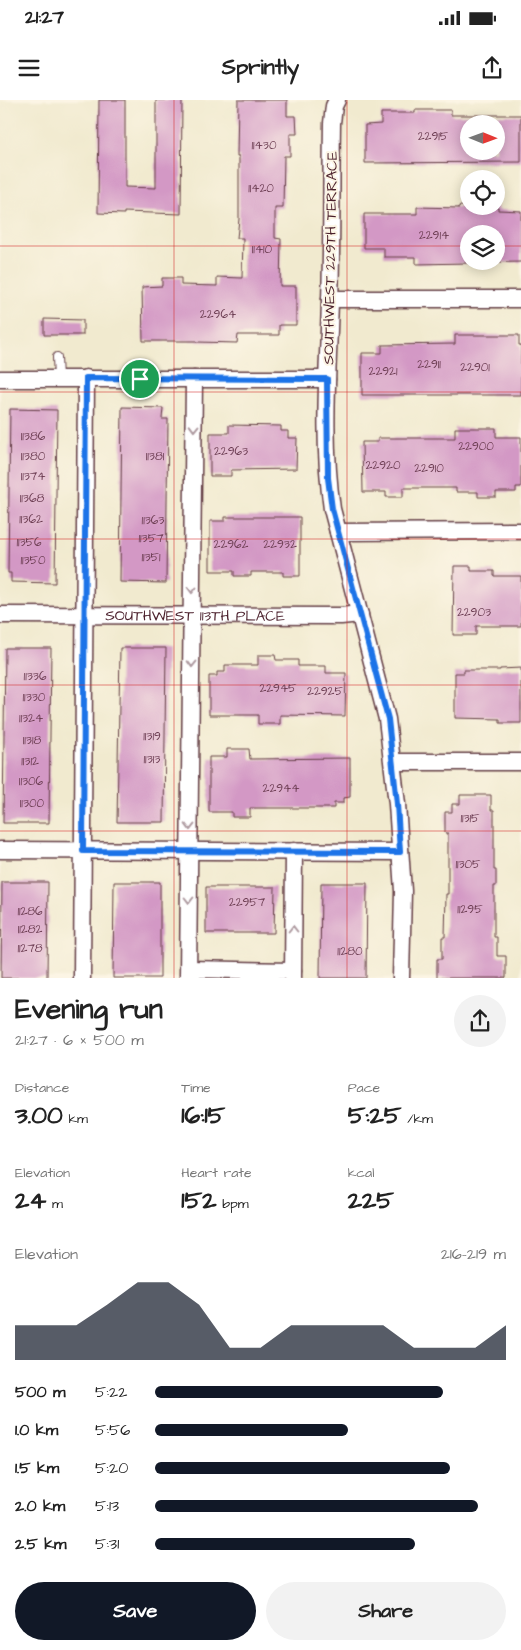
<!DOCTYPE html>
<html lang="en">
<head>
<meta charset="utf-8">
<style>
  body { margin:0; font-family:"Architects Daughter",sans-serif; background:#f2f2f2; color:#222; height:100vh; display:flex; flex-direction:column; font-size:19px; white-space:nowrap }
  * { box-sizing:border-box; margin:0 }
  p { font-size:16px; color:#767676 }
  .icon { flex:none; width:28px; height:28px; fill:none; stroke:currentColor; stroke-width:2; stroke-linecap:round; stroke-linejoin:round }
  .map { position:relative; height:878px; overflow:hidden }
  .side { display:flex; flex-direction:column; background:#fff; flex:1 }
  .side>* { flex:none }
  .needle { width:32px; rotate:91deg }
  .buttons { position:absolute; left:460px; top:15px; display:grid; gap:10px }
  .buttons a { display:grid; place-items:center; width:45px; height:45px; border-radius:50%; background:#fff; box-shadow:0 2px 12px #0003; font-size:25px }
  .pin { position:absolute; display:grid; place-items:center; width:42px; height:42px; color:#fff; margin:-21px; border:2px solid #fff; border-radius:50%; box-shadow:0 1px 5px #0007 }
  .round { display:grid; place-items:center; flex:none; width:52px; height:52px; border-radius:26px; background:#f2f2f2 }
  .summary { display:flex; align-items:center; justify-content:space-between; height:85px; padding:0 15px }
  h1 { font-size:28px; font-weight:700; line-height:38px }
  .stats { display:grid; grid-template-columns:repeat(3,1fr); gap:8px; height:85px; padding:5px 15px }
  .stats div { display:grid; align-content:center }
  .stats b { font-size:25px; font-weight:700 }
  .stats small { font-size:14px; font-weight:400 }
  .stats p { font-size:14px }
  .chart { height:140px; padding:10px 15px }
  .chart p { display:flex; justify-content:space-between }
  .chart svg { width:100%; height:90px; margin-top:5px; fill:#111827; opacity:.7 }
  .button { display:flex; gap:10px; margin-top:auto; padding:10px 15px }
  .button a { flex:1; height:58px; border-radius:30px; background:#111827; color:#fff; font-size:20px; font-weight:700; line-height:58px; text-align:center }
  .button a+a { background:#f2f2f2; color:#222 }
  ul { padding:0 15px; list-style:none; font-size:16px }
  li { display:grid; grid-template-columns:80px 60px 1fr; align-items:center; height:38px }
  li i { height:12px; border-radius:6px; background:#111827 }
  .status { display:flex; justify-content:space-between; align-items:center; height:35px; padding:0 25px; background:#fff; direction:ltr }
  .status svg { height:14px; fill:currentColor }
  header { display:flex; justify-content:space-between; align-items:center; height:65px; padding:0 15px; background:#fff; font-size:22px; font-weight:700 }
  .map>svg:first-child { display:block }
</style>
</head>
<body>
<div class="status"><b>21:27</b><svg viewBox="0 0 49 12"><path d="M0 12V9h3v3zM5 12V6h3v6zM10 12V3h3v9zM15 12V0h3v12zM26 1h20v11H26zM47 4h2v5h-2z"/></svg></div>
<header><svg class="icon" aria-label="menu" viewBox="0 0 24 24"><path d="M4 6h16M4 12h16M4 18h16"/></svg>Sprintly<svg class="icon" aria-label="share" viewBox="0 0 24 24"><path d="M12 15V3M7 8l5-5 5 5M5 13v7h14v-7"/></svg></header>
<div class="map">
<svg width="521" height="878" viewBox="0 0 521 878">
  <rect width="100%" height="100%" fill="#fcf5e5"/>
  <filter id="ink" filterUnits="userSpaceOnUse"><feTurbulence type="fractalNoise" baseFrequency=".02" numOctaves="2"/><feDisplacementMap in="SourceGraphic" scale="10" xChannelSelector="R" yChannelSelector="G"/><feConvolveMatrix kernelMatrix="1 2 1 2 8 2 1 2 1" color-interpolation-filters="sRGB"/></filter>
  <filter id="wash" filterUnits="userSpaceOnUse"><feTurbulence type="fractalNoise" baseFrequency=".0096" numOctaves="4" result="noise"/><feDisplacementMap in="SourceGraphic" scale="20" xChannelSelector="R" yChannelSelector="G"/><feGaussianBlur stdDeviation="1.12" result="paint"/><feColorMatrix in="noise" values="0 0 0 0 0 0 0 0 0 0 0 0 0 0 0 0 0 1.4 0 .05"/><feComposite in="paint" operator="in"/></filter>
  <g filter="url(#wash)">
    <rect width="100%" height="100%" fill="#f1eacf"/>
    <g id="blocks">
      <g fill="#d398c5" fill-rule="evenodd">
        <path d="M 99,0 L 125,0 L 125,87 L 156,88 L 156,0 L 182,0 L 181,114 L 124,112 L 124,114 L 98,113 Z"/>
        <path d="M 238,0 L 287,0 L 287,16 L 296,16 L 297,34 L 290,34 L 290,56 L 284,56 L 283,108 L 275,108 L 275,138 L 281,139 L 280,186 L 296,186 L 296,225 L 279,225 L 279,235 L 238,235 L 237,243 L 197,242 L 197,241 L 143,241 L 142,187 L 162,186 L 162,178 L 181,178 L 181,185 L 217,186 L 217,177 L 242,178 L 243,138 L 237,138 L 239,119 L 239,56 L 237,56 Z"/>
        <path d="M 415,10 L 451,10 L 451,15 L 521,15 L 521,62 L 365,63 L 365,25 L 381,24 L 381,13 L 415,13 ZM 469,24 L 496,24 L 496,51 L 469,51 Z"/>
        <path d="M 459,106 L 498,107 L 498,110 L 521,111 L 521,162 L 416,164 L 416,157 L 384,157 L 384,148 L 364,148 L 364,114 L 417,114 L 417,107 L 459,108 ZM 469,134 L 496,134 L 496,161 L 469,161 Z"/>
        <path d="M 44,219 L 83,220 L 83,235 L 44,235 Z"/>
        <path d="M 455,235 L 519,235 L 519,245 L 521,245 L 521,295 L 362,295 L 362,253 L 382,253 L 382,245 L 455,244 Z"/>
        <path d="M 122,307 L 163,308 L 162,319 L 168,319 L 166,483 L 120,482 Z"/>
        <path d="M 10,309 L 57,310 L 55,483 L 11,482 L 11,473 L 8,473 Z"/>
        <path d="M 229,325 L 281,326 L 281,331 L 288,331 L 288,338 L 297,338 L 296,369 L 231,370 L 231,376 L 210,376 L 210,333 L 229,333 Z"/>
        <path d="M 455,328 L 496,328 L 496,337 L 521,337 L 521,387 L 516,387 L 516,392 L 496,392 L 496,397 L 478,397 L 478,392 L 456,392 L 456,388 L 403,388 L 403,397 L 386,397 L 386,392 L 363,392 L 362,342 L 378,342 L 378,338 L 455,338 Z"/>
        <path d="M 225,417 L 300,417 L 300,476 L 283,476 L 283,472 L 251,472 L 251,476 L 234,476 L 234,471 L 210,471 L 210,421 L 225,421 Z"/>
        <path d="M 454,466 L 471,466 L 471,471 L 494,471 L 494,476 L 521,476 L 521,526 L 476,526 L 476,535 L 453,535 Z"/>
        <path d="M 5,548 L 51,548 L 49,723 L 3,723 Z"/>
        <path d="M 120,548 L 166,548 L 164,722 L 117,722 Z"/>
        <path d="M 258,555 L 275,555 L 276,560 L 298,560 L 298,566 L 326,566 L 326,573 L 346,573 L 345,616 L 280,615 L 280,624 L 258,624 L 258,615 L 209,615 L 209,576 L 217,576 L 217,572 L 225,572 L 225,565 L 258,565 Z"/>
        <path d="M 521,568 L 521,623 L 500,623 L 500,619 L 455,618 L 455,573 L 464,573 L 464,570 L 500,570 L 500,569 Z"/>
        <path d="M 227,649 L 249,649 L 250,659 L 350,658 L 350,697 L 343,698 L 343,703 L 334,703 L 334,708 L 250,708 L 250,717 L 232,717 L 232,712 L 209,712 L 209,657 L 227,657 Z"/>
        <path d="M 460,695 L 491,695 L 491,710 L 494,710 L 494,770 L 496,770 L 496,786 L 494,786 L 494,837 L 497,837 L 497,856 L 506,856 L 506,878 L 437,878 L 437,859 L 442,859 L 442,837 L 445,837 L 446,794 L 448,794 L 448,733 L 445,733 L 445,712 L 452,712 L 452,704 L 460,704 Z"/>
        <path d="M 2,782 L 48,782 L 47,878 L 1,878 Z"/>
        <path d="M 114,782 L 160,782 L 160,878 L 113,878 Z"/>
        <path d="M 321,783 L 367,783 L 366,878 L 320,878 Z"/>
        <path d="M 206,787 L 275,787 L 274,833 L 206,833 Z"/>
      </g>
    </g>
  </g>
  <g filter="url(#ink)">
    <use href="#blocks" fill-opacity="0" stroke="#633d44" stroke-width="1"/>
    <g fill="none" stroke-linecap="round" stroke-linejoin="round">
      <defs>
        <path id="service" d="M 57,257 L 58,279"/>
        <g id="minor">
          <path d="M 337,0 L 334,6 L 332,23 C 331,82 332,141 330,201 C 328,270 322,340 332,409 L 387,619 L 397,704 L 403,791 L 401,878"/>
          <path d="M 330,199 L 521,199"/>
          <path d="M 0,279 L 327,279"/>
          <path d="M 338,432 L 521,431"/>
          <path id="s1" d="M 0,515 L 341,516 L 360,514"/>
          <path d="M 393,662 L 521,662"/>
          <path d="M 0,750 L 400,752"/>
          <path d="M 189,869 L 293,871"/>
          <path d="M 82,878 L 86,278"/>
          <path d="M 188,878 L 194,279"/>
          <path d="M 293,878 L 294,751"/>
        </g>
      </defs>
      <use href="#service" stroke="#633d44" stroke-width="10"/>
      <use href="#minor" stroke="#633d44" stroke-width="19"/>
      <use href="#service" stroke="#fff" stroke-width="8"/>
      <use href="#minor" stroke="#fff" stroke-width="16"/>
    </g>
    <defs><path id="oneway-chevron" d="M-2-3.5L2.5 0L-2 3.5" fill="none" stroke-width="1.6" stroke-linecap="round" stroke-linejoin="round" transform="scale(1.25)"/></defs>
    <g stroke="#ae9aa0">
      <use href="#oneway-chevron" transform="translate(194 328) rotate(91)"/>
      <use href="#oneway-chevron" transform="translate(192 490) rotate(91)"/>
      <use href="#oneway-chevron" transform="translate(192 564) rotate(91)"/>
      <use href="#oneway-chevron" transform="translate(190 727) rotate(91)"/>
      <use href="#oneway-chevron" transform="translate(189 800) rotate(90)"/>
      <use href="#oneway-chevron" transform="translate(293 829) rotate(-90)"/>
    </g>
  </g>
  <g fill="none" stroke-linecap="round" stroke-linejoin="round" filter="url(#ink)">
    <defs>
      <path id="route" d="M 86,278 L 327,279 L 328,378 L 332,409 L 388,619 L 397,704 L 400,752 L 83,751 Z"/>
    </defs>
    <use href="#route" stroke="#fff" stroke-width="10"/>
    <use href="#route" stroke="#1a73e8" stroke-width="6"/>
  </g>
  <path fill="none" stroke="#d62828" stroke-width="1" stroke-opacity="0.55" d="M 174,0 L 174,878M 347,0 L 347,878M 0,146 L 469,146M 496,146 L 521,146M 0,292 L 521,292M 0,439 L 521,439M 0,585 L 521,585M 0,731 L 521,731"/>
  <g text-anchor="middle" stroke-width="4" stroke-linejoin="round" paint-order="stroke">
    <g font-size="12" fill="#6c3d52">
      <text x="433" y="40">22915</text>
      <text x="264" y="49">11430</text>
      <text x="261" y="92">11420</text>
      <text x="434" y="139">22914</text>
      <text x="262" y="153">11410</text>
      <text x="218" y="218">22964</text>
      <text x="429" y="268">22911</text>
      <text x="475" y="271">22901</text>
      <text x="383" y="275">22921</text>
      <text x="33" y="340">11386</text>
      <text x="476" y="350">22900</text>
      <text x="231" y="355">22963</text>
      <text x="33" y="360">11380</text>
      <text x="155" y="360">11381</text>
      <text x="383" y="369">22920</text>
      <text x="429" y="372">22910</text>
      <text x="33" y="380">11374</text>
      <text x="32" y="402">11368</text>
      <text x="31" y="423">11362</text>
      <text x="153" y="424">11363</text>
      <text x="151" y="442">11357</text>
      <text x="29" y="446">11356</text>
      <text x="231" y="448">22962</text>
      <text x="280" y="448">22932</text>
      <text x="151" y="461">11351</text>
      <text x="33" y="464">11350</text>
      <text x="474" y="516">22903</text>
      <text x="35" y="580">11336</text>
      <text x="278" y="592">22945</text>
      <text x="325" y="595">22925</text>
      <text x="34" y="601">11330</text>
      <text x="31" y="622">11324</text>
      <text x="152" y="640">11319</text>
      <text x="32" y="644">11318</text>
      <text x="152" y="663">11313</text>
      <text x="30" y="665">11312</text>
      <text x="31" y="685">11306</text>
      <text x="281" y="692">22944</text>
      <text x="32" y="707">11300</text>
      <text x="470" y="722">11315</text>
      <text x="468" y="768">11305</text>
      <text x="247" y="806">22957</text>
      <text x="470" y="813">11295</text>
      <text x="30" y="815">11286</text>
      <text x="30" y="833">11282</text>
      <text x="30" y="852">11278</text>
      <text x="350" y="855">11280</text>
    </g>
    <g font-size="15" fill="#4a1f2b" stroke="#fcf5e5">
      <text transform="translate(330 158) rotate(-89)" y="5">SOUTHWEST 229TH TERRACE</text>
      <text dy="5" stroke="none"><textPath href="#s1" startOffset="195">SOUTHWEST 113TH PLACE</textPath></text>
    </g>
  </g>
</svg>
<div class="buttons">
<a><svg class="needle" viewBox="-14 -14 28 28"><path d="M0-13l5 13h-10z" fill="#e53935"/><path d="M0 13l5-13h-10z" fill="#767676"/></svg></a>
<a><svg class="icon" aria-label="locate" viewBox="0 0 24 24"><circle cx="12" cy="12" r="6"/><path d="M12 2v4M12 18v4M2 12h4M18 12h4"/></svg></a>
<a><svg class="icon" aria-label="layers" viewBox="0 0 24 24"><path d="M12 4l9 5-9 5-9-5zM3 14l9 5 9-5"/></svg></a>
</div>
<div class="pin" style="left:140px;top:279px;background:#1e9e55"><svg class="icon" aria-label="arrive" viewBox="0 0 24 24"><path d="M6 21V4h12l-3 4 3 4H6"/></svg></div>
</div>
<section class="side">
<div class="summary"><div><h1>Evening run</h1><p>21:27 · 6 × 500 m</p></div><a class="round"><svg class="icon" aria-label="share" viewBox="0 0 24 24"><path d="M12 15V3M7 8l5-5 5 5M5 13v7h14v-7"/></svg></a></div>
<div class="stats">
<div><p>Distance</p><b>3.00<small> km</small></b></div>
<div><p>Time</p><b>16:15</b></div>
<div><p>Pace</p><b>5:25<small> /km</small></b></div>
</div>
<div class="stats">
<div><p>Elevation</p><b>24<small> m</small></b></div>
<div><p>Heart rate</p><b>152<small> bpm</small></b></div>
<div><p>kcal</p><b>225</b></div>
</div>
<div class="chart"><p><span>Elevation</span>216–219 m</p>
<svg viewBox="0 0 160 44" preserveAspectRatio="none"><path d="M0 44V27L10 27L20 27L30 17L40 6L50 6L60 17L70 38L80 38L90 27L100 27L110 27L120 27L130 38L140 38L150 38L160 27V44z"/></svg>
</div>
<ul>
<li><b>500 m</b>5:22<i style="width:82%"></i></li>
<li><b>1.0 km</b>5:56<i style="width:55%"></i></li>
<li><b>1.5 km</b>5:20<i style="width:84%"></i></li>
<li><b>2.0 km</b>5:13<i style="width:92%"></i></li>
<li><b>2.5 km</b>5:31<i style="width:74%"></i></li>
</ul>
<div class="button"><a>Save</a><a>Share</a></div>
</section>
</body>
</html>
